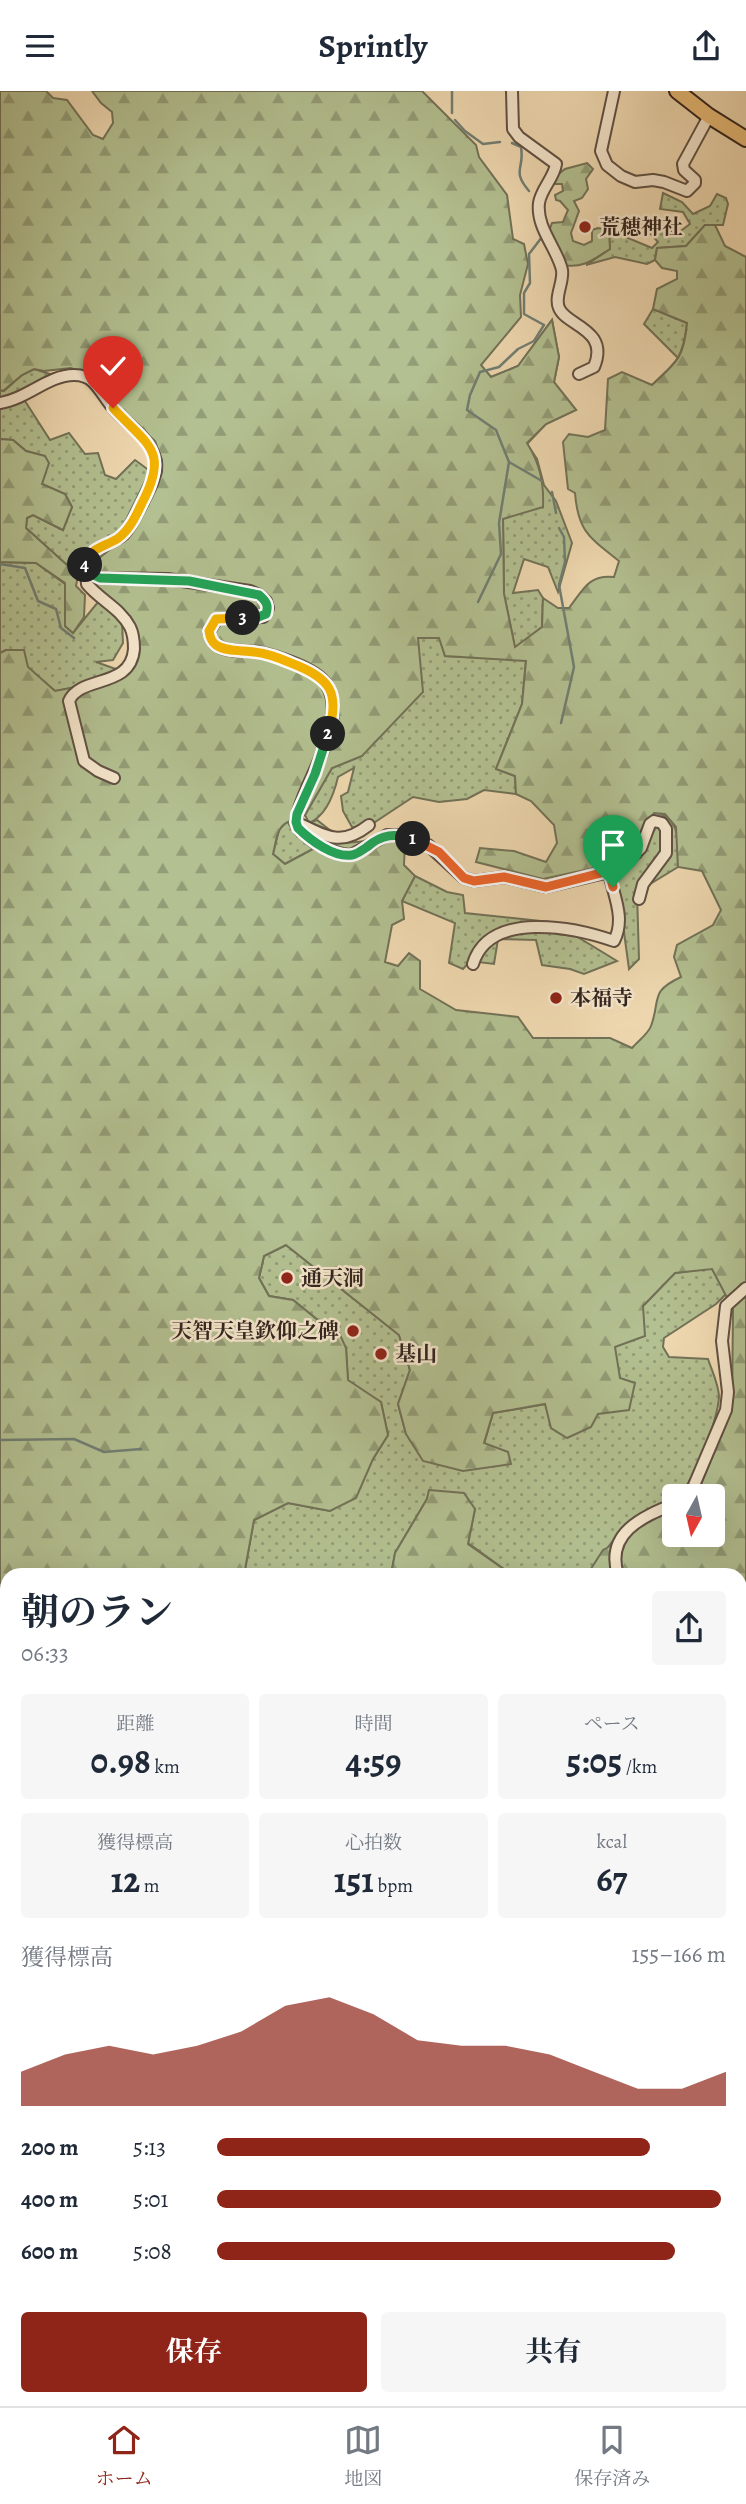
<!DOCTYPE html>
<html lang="ja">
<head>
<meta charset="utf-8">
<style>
  body { margin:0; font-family:Alegreya,"Noto Serif JP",serif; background:#f6f6f7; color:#1f2937; height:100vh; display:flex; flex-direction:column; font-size:26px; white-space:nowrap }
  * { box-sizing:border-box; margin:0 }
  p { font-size:23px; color:#747a83 }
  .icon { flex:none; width:38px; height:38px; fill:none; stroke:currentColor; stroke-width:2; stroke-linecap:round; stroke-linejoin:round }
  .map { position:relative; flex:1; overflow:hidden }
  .side { position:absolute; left:0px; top:1477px; width:747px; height:838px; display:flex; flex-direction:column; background:#fff; border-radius:21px 21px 0 0; box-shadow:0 7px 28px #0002 }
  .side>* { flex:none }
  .needle { width:46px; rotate:188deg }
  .controls { position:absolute; left:662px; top:1393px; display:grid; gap:14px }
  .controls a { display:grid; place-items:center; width:63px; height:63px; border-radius:7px; background:#fff; box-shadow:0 7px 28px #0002; font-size:35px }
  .pin { position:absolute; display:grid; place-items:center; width:60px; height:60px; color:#fff; margin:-72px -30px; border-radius:50% 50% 50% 0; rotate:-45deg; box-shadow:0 0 7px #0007 }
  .pin .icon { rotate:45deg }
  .km { position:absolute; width:35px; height:35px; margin:-18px; border-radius:50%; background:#222; color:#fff; font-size:19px; line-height:35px; text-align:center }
  .round { display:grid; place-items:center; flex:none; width:74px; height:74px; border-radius:7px; background:#f6f6f7 }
  .head { display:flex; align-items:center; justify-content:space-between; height:119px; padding:0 21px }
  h1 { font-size:38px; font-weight:700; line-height:52px }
  .stats { display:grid; grid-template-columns:repeat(3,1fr); gap:10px; height:119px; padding:7px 21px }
  .stats div { display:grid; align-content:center; border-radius:7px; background:#f6f6f7; text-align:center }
  .stats b { font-size:35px; font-weight:700 }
  .stats small { font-size:19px; font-weight:400 }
  .stats p { font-size:19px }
  .chart { height:196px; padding:14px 21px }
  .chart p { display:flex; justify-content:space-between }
  .chart svg { width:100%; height:126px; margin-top:7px; fill:#8f2418; opacity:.7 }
  .cta { display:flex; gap:14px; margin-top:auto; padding:14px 21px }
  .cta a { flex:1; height:80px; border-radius:7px; background:#8f2418; color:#fff; font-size:28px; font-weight:700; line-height:80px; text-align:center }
  .cta a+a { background:#f6f6f7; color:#1f2937 }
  ul { padding:0 21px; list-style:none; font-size:23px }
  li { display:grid; grid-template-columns:112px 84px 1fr; align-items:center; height:52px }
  li i { height:18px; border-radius:9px; background:#8f2418 }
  header { display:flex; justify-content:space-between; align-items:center; height:91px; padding:0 21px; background:#fff; font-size:32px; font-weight:700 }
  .tabs { display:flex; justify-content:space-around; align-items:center; height:98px; border-top:2px solid #e0e1e3; background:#fff; font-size:19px; color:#747a83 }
  .tabs a { display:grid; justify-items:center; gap:4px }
  .tabs .active { color:#8f2418 }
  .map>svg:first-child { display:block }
</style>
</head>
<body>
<header><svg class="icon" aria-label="menu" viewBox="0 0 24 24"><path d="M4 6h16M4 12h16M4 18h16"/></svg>Sprintly<svg class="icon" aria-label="share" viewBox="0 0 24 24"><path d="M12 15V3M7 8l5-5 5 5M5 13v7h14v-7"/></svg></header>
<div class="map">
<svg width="746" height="2315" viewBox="0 0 746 2315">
  <defs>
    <pattern id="grass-dots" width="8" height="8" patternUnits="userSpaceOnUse" patternTransform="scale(1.75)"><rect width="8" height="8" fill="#b3c091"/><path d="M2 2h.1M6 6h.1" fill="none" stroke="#929c76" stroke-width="1.8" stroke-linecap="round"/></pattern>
    <pattern id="forest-firs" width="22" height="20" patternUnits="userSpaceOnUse" patternTransform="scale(1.75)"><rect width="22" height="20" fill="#b3c091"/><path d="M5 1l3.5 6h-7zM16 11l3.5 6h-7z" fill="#929c76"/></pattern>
  </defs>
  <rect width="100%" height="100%" fill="#f0d9b1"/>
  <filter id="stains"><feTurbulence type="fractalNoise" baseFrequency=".00286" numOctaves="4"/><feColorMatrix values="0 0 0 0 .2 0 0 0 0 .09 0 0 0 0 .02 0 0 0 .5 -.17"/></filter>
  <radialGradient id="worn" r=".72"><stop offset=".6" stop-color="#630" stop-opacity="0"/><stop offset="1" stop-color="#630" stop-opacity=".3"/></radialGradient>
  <g fill="url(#grass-dots)" stroke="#727258" stroke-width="2">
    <path d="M 663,102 L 682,111 L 693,123 L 710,115 L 717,103 L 726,107 L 728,113 L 723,134 L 705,134 L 686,155 L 657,157 L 655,169 L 647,173 L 615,166 L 586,174 L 610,158 L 609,139 L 652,157 L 658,151 L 638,129 L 678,142 L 690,133 L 683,121 L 660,118 Z"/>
    <path d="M 653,218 L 687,232 C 683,267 677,271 652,294 L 679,268 L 644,233 Z"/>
    <path d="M 552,229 L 559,266 L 554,291 L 576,319 L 546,333 L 527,353 L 537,368 L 544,394 L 556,410 L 572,452 L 558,501 L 548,476 L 524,468 L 513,502 L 538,499 L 543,507 L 542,536 L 515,557 L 504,503 L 503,428 L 480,274 L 491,286 L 518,275 Z"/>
    <path d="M 34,278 L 53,284 L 15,305 L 0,308 L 0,299 L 4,300 L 22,284 Z"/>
    <path d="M 25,310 L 50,349 L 69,342 L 85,363 L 98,362 L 105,384 L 116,388 L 135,369 L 150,380 L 122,437 L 109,447 L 87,458 L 77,469 L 78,484 L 26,437 L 27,427 L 33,424 L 63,439 L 72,416 L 65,403 L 42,393 L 45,365 L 26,360 L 13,349 L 0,348 L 0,318 Z"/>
    <path d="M 0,471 L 36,472 L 65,493 L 65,535 L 73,542 L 98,511 L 122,531 L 123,552 L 113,569 L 96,571 L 127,582 L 87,594 L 55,600 L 6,559 L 0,562 Z"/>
    <path d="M 418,547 L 440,547 L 445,565 L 526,569 L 522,613 L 496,678 L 515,685 L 516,703 L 484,699 L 467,708 L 439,711 L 413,706 L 366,737 L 352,736 L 343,720 L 341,705 L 348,701 L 354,677 L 338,686 C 334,703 326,725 309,732 L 305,724 L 332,677 L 362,665 Z"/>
    <path d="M 654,721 C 683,727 677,753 678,776 L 637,801 L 639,868 L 629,878 L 620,812 L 608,774 L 634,754 L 648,728 Z"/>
    <path d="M 287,730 L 295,743 L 313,758 L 285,773 L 273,763 L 279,739 Z"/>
    <path d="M 415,785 L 447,801 L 463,804 L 465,822 L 550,831 L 556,843 L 576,845 L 617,870 L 584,883 L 570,878 L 542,874 L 536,849 L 498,848 L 494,873 L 470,870 L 463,878 L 449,872 L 455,832 L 402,810 Z"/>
    <path d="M 286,1154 L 399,1244 L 410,1279 L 398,1313 L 406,1343 L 508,1361 L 484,1353 L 493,1322 L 546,1313 L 551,1337 L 597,1323 L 620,1287 L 614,1256 L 643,1215 L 675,1182 L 712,1177 L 726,1203 L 716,1213 L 664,1247 L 663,1256 L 669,1266 L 708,1268 C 712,1280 719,1294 719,1306 C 718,1327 694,1399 674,1405 L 674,1408 L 624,1435 L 587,1484 L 512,1484 L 468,1452 L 475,1418 L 429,1400 L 427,1408 L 395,1462 L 391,1484 L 244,1484 L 254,1429 L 288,1412 L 330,1420 L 373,1368 L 388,1344 L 381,1311 L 348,1290 L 346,1257 L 319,1230 L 293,1209 L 269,1205 L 259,1187 L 264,1165 Z"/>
  </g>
  <g fill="url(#forest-firs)" stroke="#727258" stroke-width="2" fill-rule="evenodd">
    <path d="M 0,0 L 46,0 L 53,7 L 67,9 L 93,44 L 103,48 L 113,32 L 112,21 L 101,12 L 92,0 L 422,0 L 476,54 L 479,66 L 507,104 L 513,148 L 524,153 L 528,173 L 520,204 L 521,226 L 481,274 L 491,286 L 518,275 L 552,229 L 559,266 L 554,291 L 576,319 L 546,333 L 527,352 C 540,373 544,391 543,416 L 503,428 L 504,503 L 515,556 L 542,536 L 543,507 L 558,517 L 569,517 C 583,499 589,483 614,486 L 619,470 C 590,447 578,441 575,402 L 568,398 L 563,351 L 569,343 L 588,346 L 605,339 L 608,288 L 622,281 L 652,294 C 677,271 684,267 687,232 L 653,218 L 657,198 L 677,188 L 677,180 L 662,177 L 655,169 L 657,157 L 686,155 L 705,134 L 715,134 L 725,155 L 746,166 L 746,2315 L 0,2315 L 0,562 L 6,559 L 24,559 L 28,576 L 55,600 L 87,594 L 127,582 L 136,548 L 90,490 L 93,472 L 134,439 L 162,381 L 162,369 L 155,350 L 127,325 L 97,287 L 71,277 L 44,280 L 34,278 L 22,284 L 3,300 L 0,299 ZM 418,547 L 439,547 L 445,565 L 526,570 L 522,613 L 496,678 L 515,685 L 516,703 L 531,710 L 554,734 L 557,752 L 546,771 L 514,760 L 480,757 L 476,771 L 543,788 L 608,774 L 634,754 L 654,722 L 665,723 L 676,736 L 678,776 L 702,780 L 721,819 L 713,834 L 677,854 L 674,866 L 681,886 C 649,901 661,908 651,935 C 648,943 638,950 632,957 L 610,947 L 533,947 L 518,926 L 456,919 L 420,898 L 420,870 L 409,862 L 398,875 L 385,871 L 392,834 L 404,828 L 402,810 L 415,785 L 404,774 L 405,751 L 387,748 L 346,752 L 317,729 L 309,732 L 326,755 L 313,758 L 285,773 L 273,763 C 279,736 277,733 305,724 L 332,677 L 362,665 L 423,601 ZM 286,1154 L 399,1244 L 410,1279 L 398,1313 L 406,1343 L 423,1370 L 463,1380 L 511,1373 L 508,1361 L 484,1352 L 493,1322 L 545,1313 L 551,1337 L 567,1347 L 591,1336 L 598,1323 L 629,1319 L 635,1292 L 620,1287 L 615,1256 L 645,1245 L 643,1215 L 675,1182 L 712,1178 L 733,1218 L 732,1319 L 696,1405 L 712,1405 L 712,1444 L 674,1444 L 673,1409 C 655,1415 640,1421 626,1433 C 618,1441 615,1455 603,1459 L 587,1484 L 740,1484 L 740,2308 L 7,2308 L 7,1484 L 244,1484 L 254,1429 L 288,1412 L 330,1420 L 356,1407 L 373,1368 L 388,1344 L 381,1311 L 348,1289 L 346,1257 L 335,1233 L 319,1230 L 293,1209 L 269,1205 L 259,1187 L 264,1165 Z"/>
    <path d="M 587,72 L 593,78 L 586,88 L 588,98 L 582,107 L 574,110 L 579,120 L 571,142 L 573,150 L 584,154 L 592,150 L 592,139 L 598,137 L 609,139 L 610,158 C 594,168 583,178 563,174 L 548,143 L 552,132 L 563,131 L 568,119 L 560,110 L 556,109 L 555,104 L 563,100 L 562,93 L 555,93 L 552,88 L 565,78 Z"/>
    <path d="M 0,348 L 13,349 L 26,360 L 45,365 L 49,372 L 42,393 L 65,403 L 72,416 L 63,439 L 33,424 L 27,427 L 26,437 L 78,484 L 76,495 L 85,504 L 84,526 L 73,542 L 65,535 L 65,492 L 36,472 L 0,471 Z"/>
    <path d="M 429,1399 L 464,1402 L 475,1418 L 468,1453 L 512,1484 L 391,1484 L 395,1462 L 427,1408 Z"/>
  </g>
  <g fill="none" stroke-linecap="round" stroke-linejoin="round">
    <g stroke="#707e73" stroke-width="2.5">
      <path d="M 452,22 L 452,0"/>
      <path d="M 455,29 L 465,40 L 483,53 L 500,51"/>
      <path d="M 512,52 L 521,56 C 525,78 511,79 529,100"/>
      <path d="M 509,371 L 542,390"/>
      <path d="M 552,401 L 556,422"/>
      <path d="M 559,437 L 564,446 L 565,471 L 559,494 L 574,576 L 561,632"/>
      <path d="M 0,473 L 25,477 L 38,510 L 56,518 L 61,537 L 74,547"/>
      <path d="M 478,511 L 501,463 L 499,432 L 509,371 L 496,339 L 467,319 L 470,304 L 480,281 L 499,276 L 518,258 L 534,250 L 544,234 L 524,223 L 524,202 L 530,192 L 529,163 L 542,146"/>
      <path d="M 0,1349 L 74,1348 L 104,1361 L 141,1358"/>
      <path d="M 581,2315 L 584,2308"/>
    </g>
    <defs>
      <g id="minor">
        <path d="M 512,0 L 513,38 L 519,46 L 556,73 C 554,87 541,98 539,112 C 536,137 557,157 562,179 C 564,191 554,206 559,217 C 566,235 610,238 594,276 L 579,283"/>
        <path d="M 614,0 L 601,60 L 607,74 L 621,85 L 635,91 L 653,89 L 664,91 L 687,100 L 695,92 L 695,89 L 684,79 L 683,73 L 709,25"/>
        <path d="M 0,312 C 27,308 48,284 74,284 C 82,284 88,286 93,291 C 101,299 106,309 113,317 C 127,334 151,347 156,371 C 158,384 149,399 143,411 C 138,421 132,434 124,443 C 112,454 94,455 85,470 L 87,493 C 100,509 120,517 130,536 C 133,542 134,551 134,558 C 131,598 80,584 69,610 L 84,670 L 98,680 L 114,687"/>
        <path d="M 87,481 L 100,487 L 168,488 L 250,500 L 259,504 L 266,510 L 268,517 L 263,526 L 217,528 L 209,540 C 210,546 211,550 216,554 C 227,562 246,559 259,561 C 277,565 316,577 326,593 C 351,632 301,692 296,731 C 304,749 332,763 351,764 L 387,744 L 402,744 L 428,754 L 464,787 L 474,790 L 504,786 L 546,796 L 609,781 L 630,768 L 641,757 L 650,733 L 654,730 L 662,732 L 666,738 L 666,762 L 643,793 L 639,808"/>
        <path d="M 298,732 C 328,746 341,756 369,734"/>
        <path d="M 473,873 C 489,819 574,836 614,850 C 626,827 613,804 609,781"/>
        <path d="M 685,1405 L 692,1399 L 726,1319 L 728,1301 L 722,1250 L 726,1215 L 746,1197"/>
        <path d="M 618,1484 C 605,1442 642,1426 674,1413"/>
        <path d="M 740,1602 L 746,1608"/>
      </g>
      <path id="major" d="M 677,0 L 709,25 L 746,48"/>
    </defs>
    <use href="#minor" stroke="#605043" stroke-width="14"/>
    <use href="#major" stroke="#30231e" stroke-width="18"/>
    <use href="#minor" stroke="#f5e6cc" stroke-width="10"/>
    <use href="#major" stroke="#e8bc78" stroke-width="14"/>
  </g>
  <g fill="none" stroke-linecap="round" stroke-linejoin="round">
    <defs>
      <path id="split-1" d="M 413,748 L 439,761 L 464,787 L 474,790 L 504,786 L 546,796 L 609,780 L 613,796"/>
      <path id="split-2" d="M 328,643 L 315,683 L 297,723 L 296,731 L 298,737 C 310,749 334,767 352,764 C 358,763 362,759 367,756 C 382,743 395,742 413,748"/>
      <path id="split-3" d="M 243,527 L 216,528 L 209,540 C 210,546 211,550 216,554 C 226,561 243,559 254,561 C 267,562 279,567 291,572 C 330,587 341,601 328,643"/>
      <path id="split-4" d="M 85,474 L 87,481 L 100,487 L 189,490 L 259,504 C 266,510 269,514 266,523 L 253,528 L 243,527"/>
      <path id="split-5" d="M 85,474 C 89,457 104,456 117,448 C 129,440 136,425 142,412 C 170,359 147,354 113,317"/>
    </defs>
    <use href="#split-1" stroke="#fff" stroke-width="14"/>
    <use href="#split-2" stroke="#fff" stroke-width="14"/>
    <use href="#split-3" stroke="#fff" stroke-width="14"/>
    <use href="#split-4" stroke="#fff" stroke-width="14"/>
    <use href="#split-5" stroke="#fff" stroke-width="14"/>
    <use href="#split-1" stroke="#f0652b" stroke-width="9"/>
    <use href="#split-2" stroke="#22a559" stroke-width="9"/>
    <use href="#split-3" stroke="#f5b400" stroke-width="9"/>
    <use href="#split-4" stroke="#22a559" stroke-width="9"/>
    <use href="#split-5" stroke="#f5b400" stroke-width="9"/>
  </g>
  <g fill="#8f2418" stroke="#f5e6cc" stroke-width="2.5">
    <circle cx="585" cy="136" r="7"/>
    <circle cx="556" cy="907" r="7"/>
    <circle cx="287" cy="1187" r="7"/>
    <circle cx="353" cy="1240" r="7"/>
    <circle cx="381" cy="1263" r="7"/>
  </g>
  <g text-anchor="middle" stroke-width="5" stroke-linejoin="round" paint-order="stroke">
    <g font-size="21" font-weight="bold" fill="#30231e" stroke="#f5e6cc" text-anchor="start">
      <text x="599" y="143">荒穂神社</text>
      <text x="570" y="914">本福寺</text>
      <text x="301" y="1194">通天洞</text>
      <text x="339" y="1247" text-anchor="end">天智天皇欽仰之碑</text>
      <text x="395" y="1270">基山</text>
    </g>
  </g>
  <rect width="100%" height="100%" filter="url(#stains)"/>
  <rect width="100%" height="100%" fill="url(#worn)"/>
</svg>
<div class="controls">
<a><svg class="needle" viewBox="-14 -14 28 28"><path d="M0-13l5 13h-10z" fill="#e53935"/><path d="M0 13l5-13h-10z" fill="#747a83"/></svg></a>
</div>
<div class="pin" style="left:613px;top:796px;background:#1e9e55"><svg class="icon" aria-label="arrive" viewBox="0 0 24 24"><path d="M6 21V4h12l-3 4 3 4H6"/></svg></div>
<div class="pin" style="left:113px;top:317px;background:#d93025"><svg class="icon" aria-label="check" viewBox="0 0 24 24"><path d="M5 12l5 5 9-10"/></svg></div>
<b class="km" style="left:413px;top:748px">1</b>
<b class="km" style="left:328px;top:643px">2</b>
<b class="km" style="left:243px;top:527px">3</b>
<b class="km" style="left:85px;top:474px">4</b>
<section class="side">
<div class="head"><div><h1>朝のラン</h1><p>06:33</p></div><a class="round"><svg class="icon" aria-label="share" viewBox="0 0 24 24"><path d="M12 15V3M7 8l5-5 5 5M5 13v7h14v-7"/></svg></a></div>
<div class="stats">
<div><p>距離</p><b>0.98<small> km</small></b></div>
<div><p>時間</p><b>4:59</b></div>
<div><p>ペース</p><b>5:05<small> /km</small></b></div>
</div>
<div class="stats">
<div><p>獲得標高</p><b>12<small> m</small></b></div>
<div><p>心拍数</p><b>151<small> bpm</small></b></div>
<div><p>kcal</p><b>67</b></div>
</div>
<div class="chart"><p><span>獲得標高</span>155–166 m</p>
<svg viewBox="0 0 160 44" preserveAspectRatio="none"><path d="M0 44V32L10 26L20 23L30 26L40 23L50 18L60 9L70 6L80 12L90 21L100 23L110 23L120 26L130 32L140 38L150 38L160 32V44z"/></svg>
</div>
<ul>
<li><b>200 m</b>5:13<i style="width:85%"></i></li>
<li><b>400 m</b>5:01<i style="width:99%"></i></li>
<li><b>600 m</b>5:08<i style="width:90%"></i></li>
</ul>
<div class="cta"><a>保存</a><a>共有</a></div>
</section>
</div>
<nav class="tabs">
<a class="active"><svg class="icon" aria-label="home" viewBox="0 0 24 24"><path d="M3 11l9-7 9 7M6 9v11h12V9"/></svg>ホーム</a>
<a><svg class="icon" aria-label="map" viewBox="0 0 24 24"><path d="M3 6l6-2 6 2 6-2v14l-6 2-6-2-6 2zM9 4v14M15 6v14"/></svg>地図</a>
<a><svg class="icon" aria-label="saved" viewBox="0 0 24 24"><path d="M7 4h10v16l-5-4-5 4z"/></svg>保存済み</a>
</nav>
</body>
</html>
